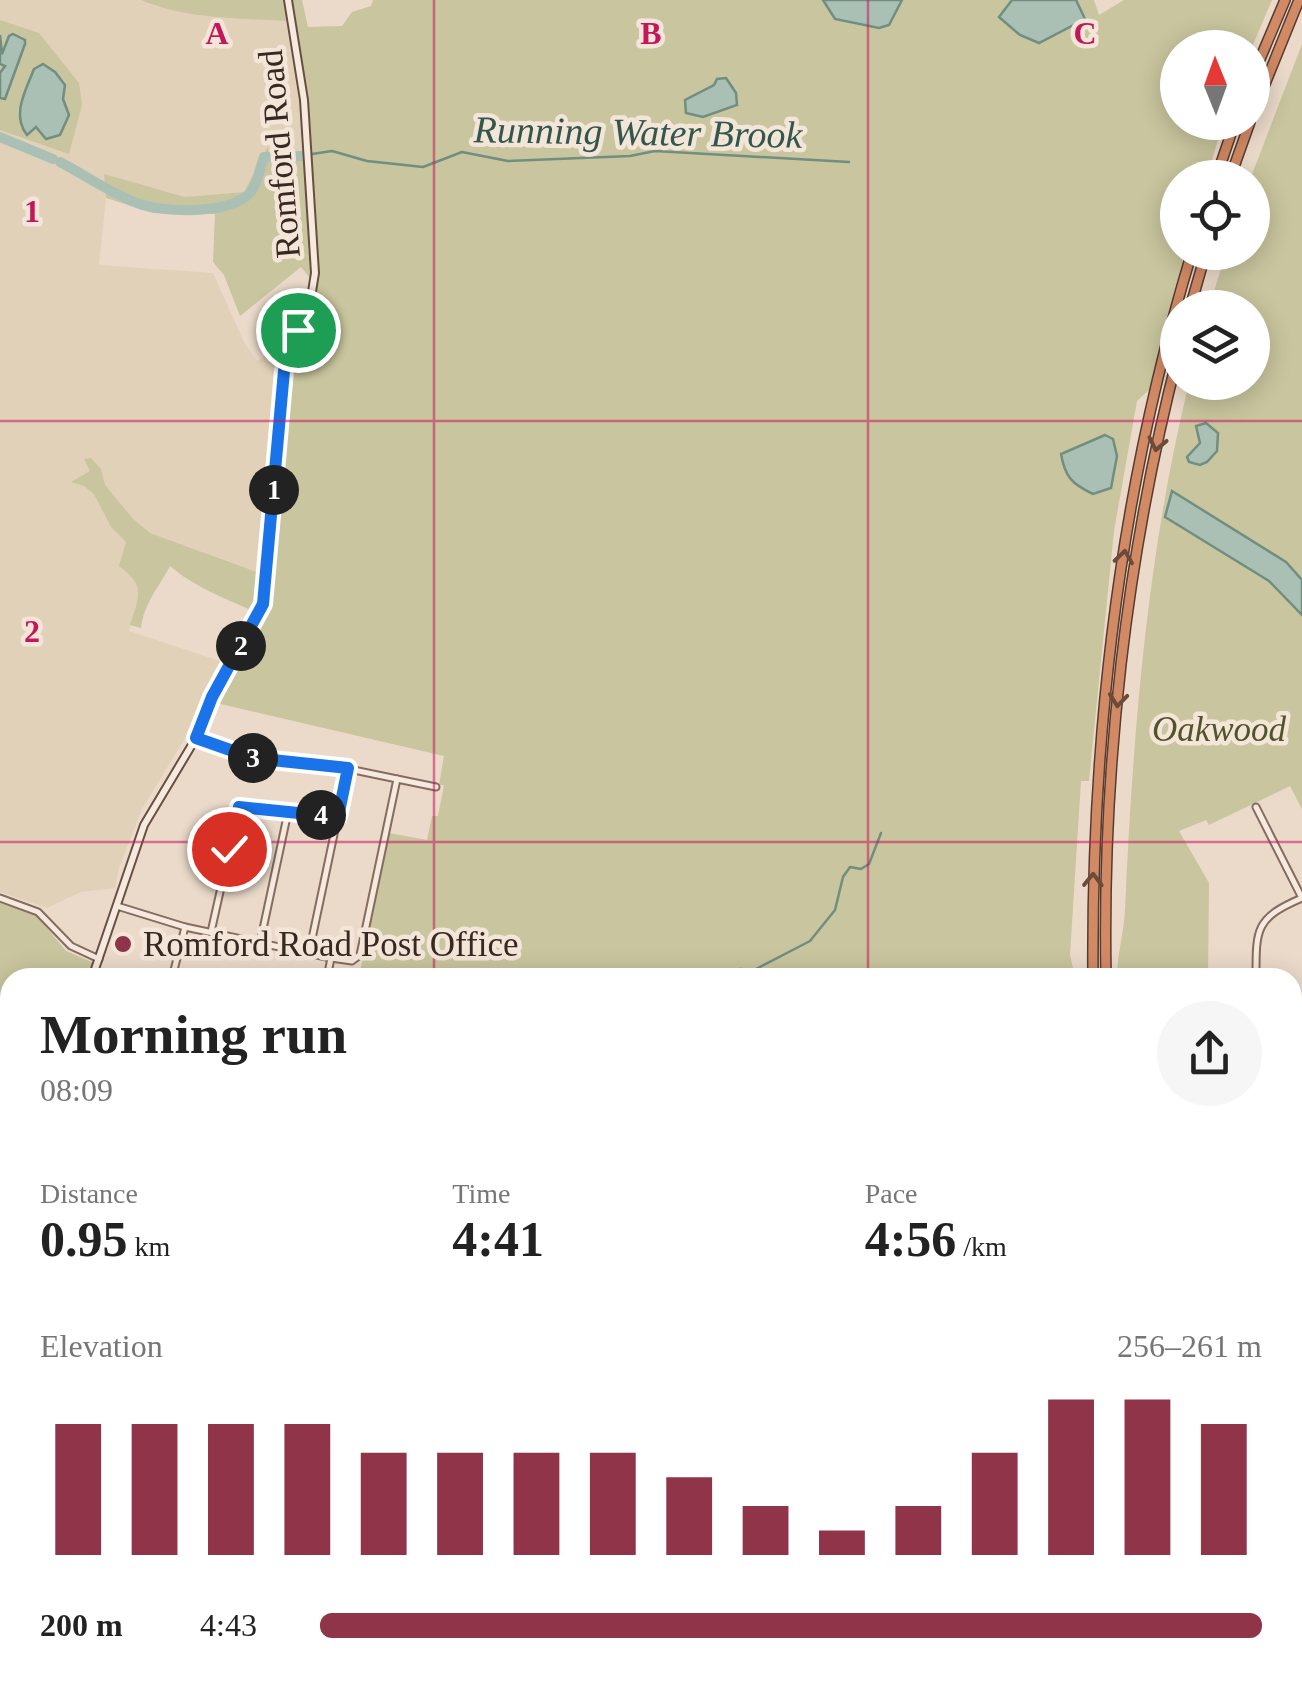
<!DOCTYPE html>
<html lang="en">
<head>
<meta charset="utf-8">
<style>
  body { margin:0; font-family:Georgia,serif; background:#f6f6f6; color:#222; height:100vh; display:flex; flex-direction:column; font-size:38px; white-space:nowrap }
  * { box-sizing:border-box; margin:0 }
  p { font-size:32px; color:#767676 }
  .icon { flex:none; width:55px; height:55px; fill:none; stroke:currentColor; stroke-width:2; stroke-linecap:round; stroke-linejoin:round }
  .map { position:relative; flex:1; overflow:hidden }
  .sheet { position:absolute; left:0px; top:968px; width:1302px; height:718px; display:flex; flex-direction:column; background:#fff; border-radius:30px 30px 0 0; box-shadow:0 5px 25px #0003 }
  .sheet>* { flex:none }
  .needle { width:65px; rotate:359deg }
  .fabs { position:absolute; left:1160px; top:30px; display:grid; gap:20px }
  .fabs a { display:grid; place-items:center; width:110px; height:110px; border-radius:50%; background:#fff; box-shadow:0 5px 25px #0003; font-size:50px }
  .pin { position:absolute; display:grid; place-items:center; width:85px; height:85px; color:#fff; margin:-42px; border:5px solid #fff; border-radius:50%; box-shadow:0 2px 10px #0007 }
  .km { position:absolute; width:50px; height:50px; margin:-25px; border-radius:50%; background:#222; color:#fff; font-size:28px; line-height:50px; text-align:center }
  .round { display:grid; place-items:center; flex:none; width:105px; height:105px; border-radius:52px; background:#f6f6f6 }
  .summary { display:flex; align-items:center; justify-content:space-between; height:170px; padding:0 40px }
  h1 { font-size:55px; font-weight:700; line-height:75px }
  .stats { display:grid; grid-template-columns:repeat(3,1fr); gap:15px; height:170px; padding:10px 40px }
  .stats div { display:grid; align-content:center }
  .stats b { font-size:50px; font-weight:700 }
  .stats small { font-size:28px; font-weight:400 }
  .stats p { font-size:28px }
  .chart { height:280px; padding:20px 40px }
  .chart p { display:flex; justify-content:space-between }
  .chart svg { width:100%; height:180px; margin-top:10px; stroke:#903549; stroke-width:6 }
  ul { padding:0 40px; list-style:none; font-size:32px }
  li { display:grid; grid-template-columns:160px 120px 1fr; align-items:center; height:75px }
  li i { height:25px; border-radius:12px; background:#903549 }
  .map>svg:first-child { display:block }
</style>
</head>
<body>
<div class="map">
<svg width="1302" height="1683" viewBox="0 0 1302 1683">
  <rect width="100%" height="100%" fill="#ebdaca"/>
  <path fill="#e0d1b8" d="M 0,0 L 141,0 L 158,7 L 286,21 L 307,153 L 270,155 L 267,148 L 244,192 L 185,197 L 105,175 L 106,198 L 99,265 L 213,273 L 244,342 L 257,361 L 275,351 L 287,354 L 267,575 L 150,533 L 135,577 L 140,595 L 129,631 L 220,661 L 187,735 L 142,809 L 119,868 L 115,888 L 81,892 L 47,908 L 0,892 Z"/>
  <g fill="#c9c59e">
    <path d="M 141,0 L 302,0 L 308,27 L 342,26 L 352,12 L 371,6 L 373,0 L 822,0 L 835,19 L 895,16 L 902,0 L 1012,0 L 999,18 L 1085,20 L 1076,0 L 1094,0 L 1099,15 L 1124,0 L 1272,0 L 1252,47 L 1178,48 L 1178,122 L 1223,123 L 1207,177 L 1178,178 L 1178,252 L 1187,253 L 1150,389 L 1137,401 L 1114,531 L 1089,781 L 1081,781 L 1070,955 L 1075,977 L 359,977 L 389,833 L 427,840 L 432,816 L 438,816 L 444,785 L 439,785 L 444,756 L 216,703 L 231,675 L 226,672 L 259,614 C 228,599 195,588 170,566 C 159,587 144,603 141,628 L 130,625 C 139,597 146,585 119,566 L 126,542 L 111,527 L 94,494 L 84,486 L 71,482 L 90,471 L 84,459 L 91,458 L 101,469 L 105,485 L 133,519 L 150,533 L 266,575 L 286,361 L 307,313 L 315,273 L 305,118 L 290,15 L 286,21 C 240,18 184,19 141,0 Z"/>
    <path d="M 0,20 L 39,33 L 79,83 L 82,105 L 69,154 L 0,130 Z"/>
    <path d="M 1302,44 L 1302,580 L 1286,562 L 1173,491 L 1165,516 L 1269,581 L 1302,615 L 1302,809 L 1290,786 L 1209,825 L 1206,820 L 1179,831 L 1209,883 L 1208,977 L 1117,978 C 1117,954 1124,933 1125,910 C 1133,731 1147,555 1189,383 L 1252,382 L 1252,308 L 1209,307 L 1226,253 L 1252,252 L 1251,177 Z"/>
    <path d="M 268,146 L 269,160 L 304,158 L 311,279 L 301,267 L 240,316 L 224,275 L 213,262 L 215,214 L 153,213 L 106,198 L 104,174 L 185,197 L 244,192 Z"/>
    <path d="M 0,902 L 37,916 L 66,951 L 94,963 L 86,977 L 10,978 L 10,1157 L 0,1212 Z"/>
    <path d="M 1293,1216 L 1302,1216 L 1302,1627 L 1293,1632 Z"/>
    <path d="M 1302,1643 L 1302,1683 L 1210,1683 L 1232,1675 L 1292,1675 L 1293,1648 Z"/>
    <path d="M 976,1675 L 1126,1675 L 1127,1683 L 980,1683 Z"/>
  </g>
  <g fill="#aac0b5" stroke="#718e81" stroke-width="2.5">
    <path d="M 823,0 L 902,0 L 889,25 L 879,28 L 835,19 Z"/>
    <path d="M 1012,0 L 1076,0 L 1085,19 L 1039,43 L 1020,35 L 999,17 Z"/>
    <path d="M 13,34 L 25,40 L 25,44 L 5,99 L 0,98 L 0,73 L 5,66 L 0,64 L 0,35 L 2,54 L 9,36 Z"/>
    <path d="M 43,64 L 55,72 L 65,85 L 63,99 L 69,115 L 60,135 L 46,139 L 36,127 L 27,135 C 11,115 26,90 34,69 Z"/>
    <path d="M 726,78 L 736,93 L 737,105 L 703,117 L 686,113 L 685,100 L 714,85 L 717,79 Z"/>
    <path d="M 1206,423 L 1218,433 L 1217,451 L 1207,462 L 1200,465 L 1189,462 L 1187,457 L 1200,443 L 1196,426 Z"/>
    <path d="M 1105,435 L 1113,439 L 1117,456 L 1111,488 L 1093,494 C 1072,484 1065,477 1061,454 Z"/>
    <path d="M 1172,491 L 1286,562 L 1302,580 L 1302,615 L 1269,581 L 1165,517 Z"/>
  </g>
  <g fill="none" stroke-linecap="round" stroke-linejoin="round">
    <g stroke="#718e81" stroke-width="2.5">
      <path d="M 312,154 L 332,151 L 367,161 L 423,167 L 462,152 L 508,161 L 630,156 L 655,151 L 849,162"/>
      <path d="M 731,978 L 740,969 L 754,970 L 810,941 L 835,910 L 843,877 L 850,867 L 861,869 L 869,864 L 881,833"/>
    </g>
    <g stroke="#aac0b5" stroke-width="10">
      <path d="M 0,137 L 53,159"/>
      <path d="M 60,162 C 85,175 110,193 137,203 C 163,213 229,215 250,193 C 257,186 260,167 264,157 L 301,156"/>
    </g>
    <defs>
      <g id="street">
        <path d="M 397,779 L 436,787"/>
        <path d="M 1256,807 L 1302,898"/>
        <path d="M 194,841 L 229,849"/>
        <path d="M 0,898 L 38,912 L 71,946 L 99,959"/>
        <path d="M 117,906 L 185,927 L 331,958 L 352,961 L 360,955 L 397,779 L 325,764 L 253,757 L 196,738"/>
        <path d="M 211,932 L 239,807 L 338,817"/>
        <path d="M 260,943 L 288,812"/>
        <path d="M 309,953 L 348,768"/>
        <path d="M 172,978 L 185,927"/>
        <path d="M 327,978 L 331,958"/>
        <path d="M 1256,978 C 1256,929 1255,918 1302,898"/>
        <path d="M 1292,1106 L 1302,1106"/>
        <path d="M 1292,1166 L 1302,1166"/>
        <path d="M 0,1339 L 10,1340"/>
        <path d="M 41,1675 L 42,1683"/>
        <path d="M 268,1675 L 274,1683"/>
        <path d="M 330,1675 L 331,1683"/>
        <path d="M 395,1675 L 396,1683"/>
        <path d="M 750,1675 L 754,1683"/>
        <path d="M 806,1675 L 810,1683"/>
        <path d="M 873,1675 L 882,1683"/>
        <path d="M 250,1683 L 265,1675"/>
        <path d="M 586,1683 L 587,1675"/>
        <path d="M 656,1683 L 656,1675"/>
      </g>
      <g id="secondary">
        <path d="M 92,978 L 144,825 L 196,738 L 212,697 L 259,614 L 266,592 L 284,371 L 290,346 L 310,304 L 315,273 L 304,100 L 288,0"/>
        <path d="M 0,1234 L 10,1177"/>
        <path d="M 0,1390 L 10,1394"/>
        <path d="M 0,1404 L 10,1400"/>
        <path d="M 0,1464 L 10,1466"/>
        <path d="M 1292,1640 L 1302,1636"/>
        <path d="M 192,1675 L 195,1683"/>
        <path d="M 903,1675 L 935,1683"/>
        <path d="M 954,1683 L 964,1683"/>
        <path d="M 1190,1683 L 1210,1675"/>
      </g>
      <g id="highway">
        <path d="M 1252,78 L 1285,0"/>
        <path d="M 1252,116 L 1299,0"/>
        <path d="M 1216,178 L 1235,122"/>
        <path d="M 1230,178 L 1250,122"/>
        <path d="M 1190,308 L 1206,252"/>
        <path d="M 1093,978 C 1091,734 1121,486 1192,252"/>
        <path d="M 1106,978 C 1102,770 1126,557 1178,355"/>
        <path d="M 1131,1675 L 1132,1683"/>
        <path d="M 1145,1675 L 1146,1683"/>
        <path d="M 1158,1675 L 1159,1683"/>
        <path d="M 1165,1675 L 1167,1683"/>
      </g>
    </defs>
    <use href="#street" stroke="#866c60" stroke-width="9"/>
    <use href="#secondary" stroke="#684e43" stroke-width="10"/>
    <use href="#highway" stroke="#553c33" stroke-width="12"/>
    <use href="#street" stroke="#f6e9dd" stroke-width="5"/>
    <use href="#secondary" stroke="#f6e9dd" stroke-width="6"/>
    <use href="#highway" stroke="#d28a64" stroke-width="9"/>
  </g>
  <defs><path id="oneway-chevron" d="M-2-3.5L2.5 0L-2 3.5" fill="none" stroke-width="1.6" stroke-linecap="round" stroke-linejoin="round" transform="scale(2.5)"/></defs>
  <g stroke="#6e4a39">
    <use href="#oneway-chevron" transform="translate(1157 444) rotate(102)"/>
    <use href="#oneway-chevron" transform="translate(1124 557) rotate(-82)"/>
    <use href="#oneway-chevron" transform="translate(1118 700) rotate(96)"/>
    <use href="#oneway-chevron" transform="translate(1093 880) rotate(-89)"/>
  </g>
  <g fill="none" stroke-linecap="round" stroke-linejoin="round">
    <defs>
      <path id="route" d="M 229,849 L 239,807 L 338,817 L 348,768 L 253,758 L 196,738 L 212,697 L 263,604 L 284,371 L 298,330"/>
    </defs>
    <use href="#route" stroke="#fff" stroke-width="20"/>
    <use href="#route" stroke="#1a73e8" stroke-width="12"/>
  </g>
  <path fill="none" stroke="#c2185b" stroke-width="2.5" stroke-opacity="0.55" d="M 434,0 L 434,978M 868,0 L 868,978M 0,421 L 1302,421M 0,842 L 1302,842M 0,1262 L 10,1262M 1292,1262 L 1302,1262M 434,1675 L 434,1683M 868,1675 L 868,1683"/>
  <circle fill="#903549" stroke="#f3e6d9" stroke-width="4" cx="123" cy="944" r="10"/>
  <g text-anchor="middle" stroke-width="9" stroke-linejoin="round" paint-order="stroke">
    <g font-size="35" fill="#382822" stroke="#f3e6d9">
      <text transform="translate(279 154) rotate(-95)" y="12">Romford Road</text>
    </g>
    <g font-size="35" font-style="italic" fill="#51532a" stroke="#f3e6d9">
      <text x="1219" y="741">Oakwood</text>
    </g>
    <g font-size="35" fill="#382822" stroke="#f3e6d9" text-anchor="start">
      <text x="143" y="956">Romford Road Post Office</text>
    </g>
    <g font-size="38" font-style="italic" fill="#33574d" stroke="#f3e6d9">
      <text transform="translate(638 132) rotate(1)" y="13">Running Water Brook</text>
    </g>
  </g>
  <g font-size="32" text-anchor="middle" font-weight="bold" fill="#c2185b" stroke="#f3e6d9" stroke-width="9" stroke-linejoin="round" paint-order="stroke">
    <text x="217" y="44">A</text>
    <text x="651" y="44">B</text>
    <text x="1085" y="44">C</text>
    <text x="32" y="222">1</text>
    <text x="32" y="642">2</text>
  </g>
</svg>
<div class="fabs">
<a><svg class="needle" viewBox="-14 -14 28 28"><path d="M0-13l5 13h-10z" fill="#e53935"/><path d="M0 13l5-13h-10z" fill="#767676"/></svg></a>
<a><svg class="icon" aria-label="locate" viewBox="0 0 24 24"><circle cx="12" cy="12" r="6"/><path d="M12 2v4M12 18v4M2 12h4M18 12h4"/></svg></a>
<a><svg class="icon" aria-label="layers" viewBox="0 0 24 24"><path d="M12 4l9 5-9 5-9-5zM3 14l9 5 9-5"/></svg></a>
</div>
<div class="pin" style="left:298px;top:330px;background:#1e9e55"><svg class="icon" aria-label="arrive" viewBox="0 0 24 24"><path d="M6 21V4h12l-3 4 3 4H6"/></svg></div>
<div class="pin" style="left:229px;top:849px;background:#d93025"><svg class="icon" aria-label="check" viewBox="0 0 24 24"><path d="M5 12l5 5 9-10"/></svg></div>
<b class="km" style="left:274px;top:490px">1</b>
<b class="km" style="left:241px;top:646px">2</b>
<b class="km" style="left:253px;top:758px">3</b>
<b class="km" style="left:321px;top:815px">4</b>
<section class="sheet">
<div class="summary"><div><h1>Morning run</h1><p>08:09</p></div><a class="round"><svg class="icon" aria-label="share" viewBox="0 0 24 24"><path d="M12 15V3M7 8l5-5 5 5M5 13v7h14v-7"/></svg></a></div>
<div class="stats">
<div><p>Distance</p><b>0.95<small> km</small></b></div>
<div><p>Time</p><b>4:41</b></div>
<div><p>Pace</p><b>4:56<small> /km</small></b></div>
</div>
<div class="chart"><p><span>Elevation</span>256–261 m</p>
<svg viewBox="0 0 160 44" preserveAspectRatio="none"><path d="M5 44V12M15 44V12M25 44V12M35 44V12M45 44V19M55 44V19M65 44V19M75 44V19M85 44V25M95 44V32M105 44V38M115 44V32M125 44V19M135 44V6M145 44V6M155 44V12"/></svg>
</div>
<ul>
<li><b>200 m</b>4:43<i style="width:100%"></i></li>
</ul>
</section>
</div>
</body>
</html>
